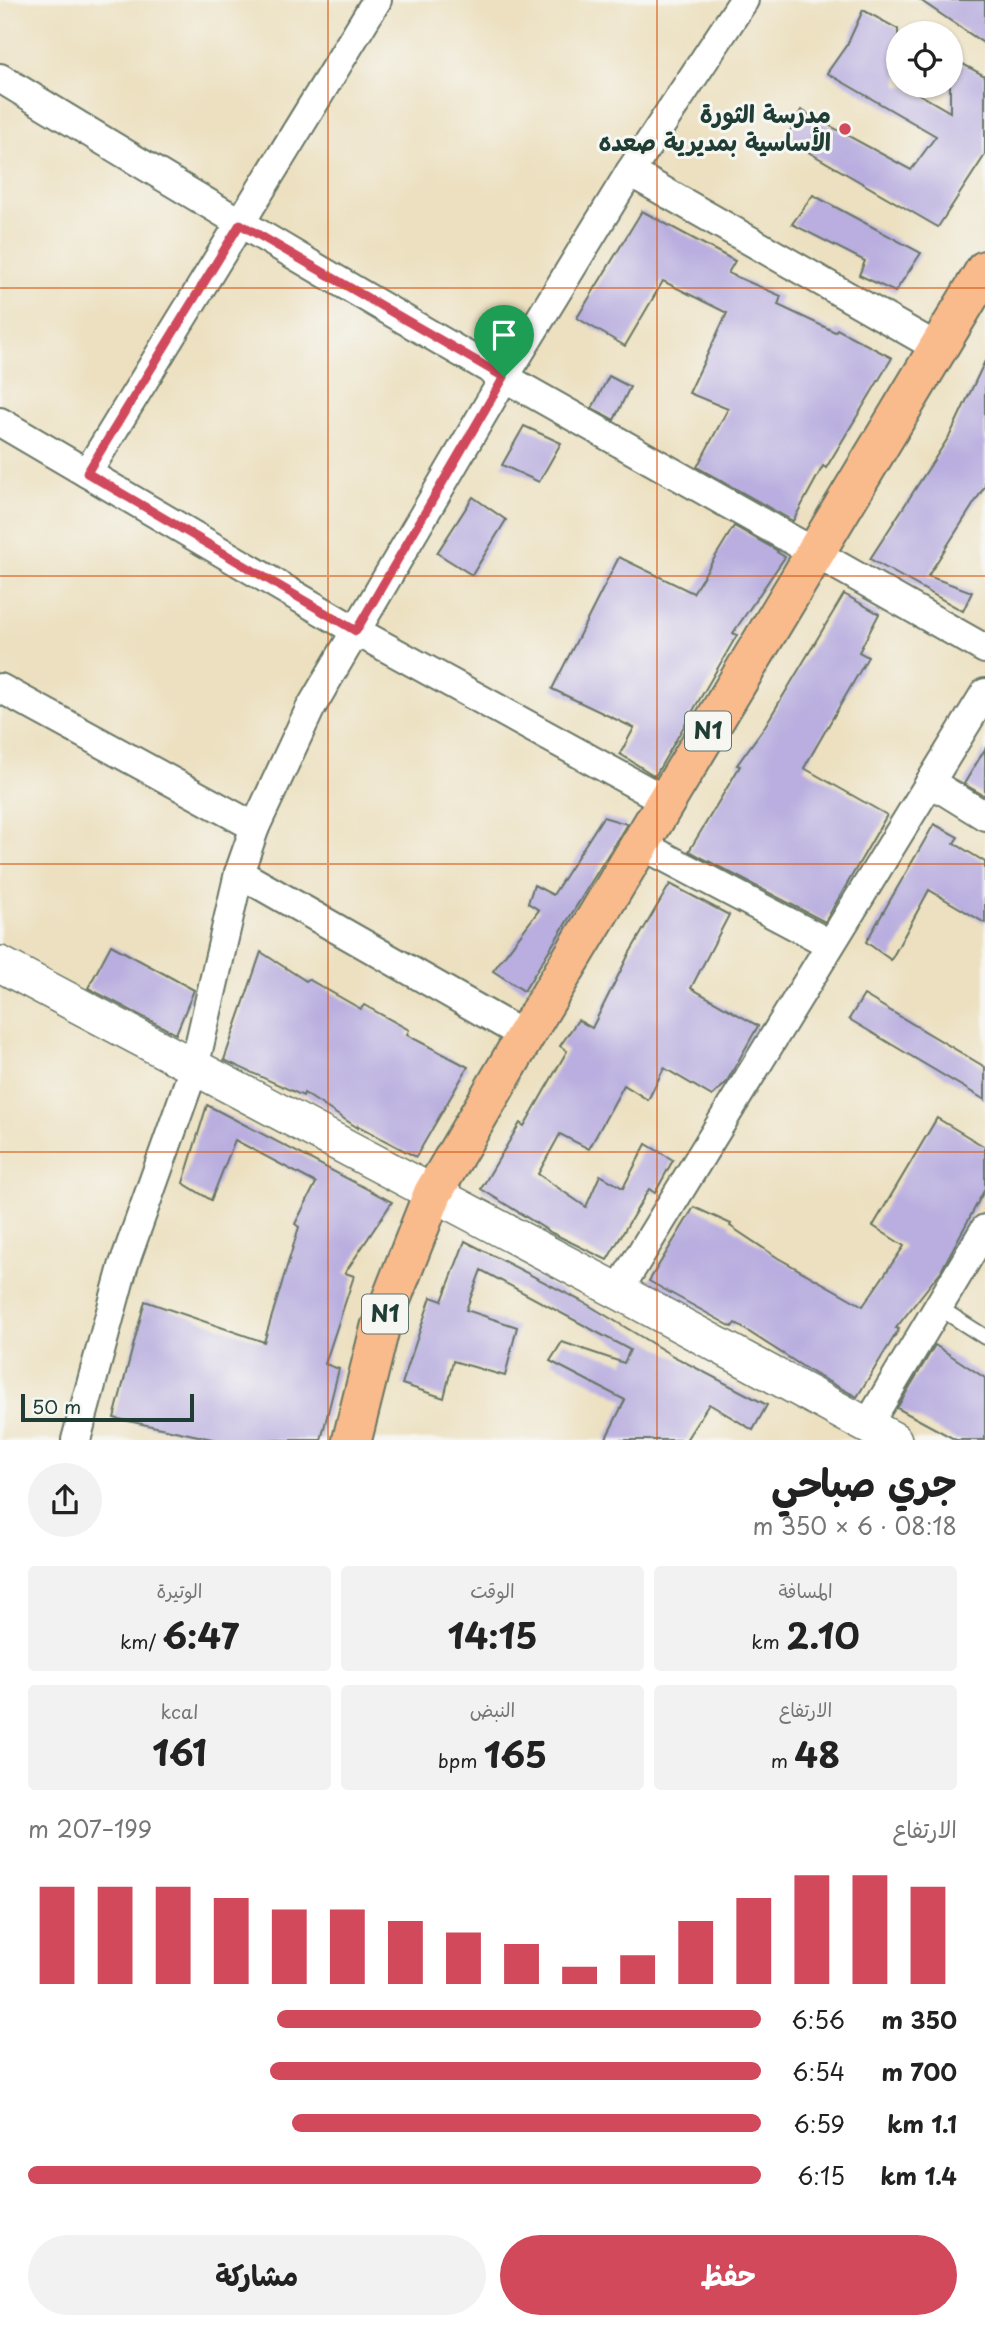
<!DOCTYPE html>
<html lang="ar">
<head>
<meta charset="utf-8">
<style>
  body { margin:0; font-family:"Playpen Sans","Playpen Sans Arabic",sans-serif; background:#f2f2f2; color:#222; direction:rtl; height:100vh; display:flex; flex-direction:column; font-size:26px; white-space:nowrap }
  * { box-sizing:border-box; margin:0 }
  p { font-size:23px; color:#767676 }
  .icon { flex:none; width:38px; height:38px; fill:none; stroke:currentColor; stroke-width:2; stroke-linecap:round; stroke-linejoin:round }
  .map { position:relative; height:1440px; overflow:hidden; direction:ltr }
  .sheet { display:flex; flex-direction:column; background:#fff; flex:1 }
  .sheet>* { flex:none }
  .fabs { position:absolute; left:886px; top:21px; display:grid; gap:14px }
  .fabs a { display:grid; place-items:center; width:77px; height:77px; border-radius:50%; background:#fff; box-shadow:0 2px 5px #0004; font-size:35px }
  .scale { position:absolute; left:21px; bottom:18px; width:173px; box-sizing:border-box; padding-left:7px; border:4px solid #1f3d34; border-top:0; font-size:19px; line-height:24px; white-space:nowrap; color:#1f3d34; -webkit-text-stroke:5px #f6f6f2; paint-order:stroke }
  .pin { position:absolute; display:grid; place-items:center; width:60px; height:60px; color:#fff; margin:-72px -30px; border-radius:50% 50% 50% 0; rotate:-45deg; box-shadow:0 0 7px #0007 }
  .pin .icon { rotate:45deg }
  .round { display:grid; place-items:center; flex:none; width:74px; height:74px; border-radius:37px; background:#f2f2f2 }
  .headline { display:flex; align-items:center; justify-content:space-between; height:119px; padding:0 28px }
  h1 { font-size:38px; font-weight:700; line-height:52px }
  .stats { display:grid; grid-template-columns:repeat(3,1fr); gap:10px; height:119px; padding:7px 28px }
  .stats div { display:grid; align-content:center; border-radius:7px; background:#f2f2f2; text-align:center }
  .stats b { font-size:35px; font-weight:700 }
  .stats small { font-size:19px; font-weight:400 }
  .stats p { font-size:19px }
  .chart { height:196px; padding:14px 28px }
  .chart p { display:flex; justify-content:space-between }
  .chart svg { width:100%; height:126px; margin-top:7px; stroke:#d1495b; stroke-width:6 }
  .button { display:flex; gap:14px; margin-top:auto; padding:14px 28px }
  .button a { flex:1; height:80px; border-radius:42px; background:#d1495b; color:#fff; font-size:28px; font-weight:700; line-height:80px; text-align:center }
  .button a+a { background:#f2f2f2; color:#222 }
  ul { padding:0 28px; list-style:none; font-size:23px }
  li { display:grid; grid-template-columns:112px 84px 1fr; align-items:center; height:52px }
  li i { height:18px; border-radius:9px; background:#d1495b }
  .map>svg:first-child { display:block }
</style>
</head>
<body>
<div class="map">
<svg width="985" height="1440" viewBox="0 0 985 1440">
  <rect width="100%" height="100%" fill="#f6f6f2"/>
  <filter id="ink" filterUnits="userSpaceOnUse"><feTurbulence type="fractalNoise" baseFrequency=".0143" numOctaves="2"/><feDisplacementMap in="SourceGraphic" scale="14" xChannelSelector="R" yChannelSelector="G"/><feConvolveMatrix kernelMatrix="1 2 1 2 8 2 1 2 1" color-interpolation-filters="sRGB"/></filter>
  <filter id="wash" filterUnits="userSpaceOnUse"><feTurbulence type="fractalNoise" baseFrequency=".00686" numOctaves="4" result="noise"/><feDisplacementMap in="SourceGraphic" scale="28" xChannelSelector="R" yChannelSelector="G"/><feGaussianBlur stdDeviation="1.57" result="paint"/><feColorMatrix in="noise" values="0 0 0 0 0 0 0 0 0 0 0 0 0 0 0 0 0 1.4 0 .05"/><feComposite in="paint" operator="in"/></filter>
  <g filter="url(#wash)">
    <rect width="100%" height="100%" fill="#ece0c0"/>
    <g id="blocks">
      <g fill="#b9aedf">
        <path d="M 920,0 L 985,0 L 985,44 Z"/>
        <path d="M 863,10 L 898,29 L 898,86 L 905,86 L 950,112 L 950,57 L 985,76 L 985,155 L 938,227 L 786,139 L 801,110 L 911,170 L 936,136 L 827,73 L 848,43 Z"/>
        <path d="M 813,195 L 921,253 L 895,292 L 859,275 L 865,261 L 792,224 Z"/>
        <path d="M 642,211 L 735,261 L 728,273 L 781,296 L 778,305 L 835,332 L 837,329 L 892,358 L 826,468 L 823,466 L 793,521 L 697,467 L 728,409 L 689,393 L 727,313 L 663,281 L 625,346 L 577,318 Z"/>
        <path d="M 985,361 L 985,486 L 928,576 L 972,592 L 963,611 L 870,559 L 950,435 Z"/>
        <path d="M 609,376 L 630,387 L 614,420 L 592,408 Z"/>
        <path d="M 524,426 L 561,443 L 539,482 L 502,465 Z"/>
        <path d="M 473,497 L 506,520 L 472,575 L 437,553 Z"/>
        <path d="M 734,526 L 778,551 L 777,552 L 785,557 L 733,633 L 737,635 L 655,776 L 620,754 L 634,728 L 552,689 L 619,557 L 693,593 Z"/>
        <path d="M 844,594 L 879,614 L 859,652 L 868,657 L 804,768 L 887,815 L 825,922 L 689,851 L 740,766 L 737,765 L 765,726 Z"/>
        <path d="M 985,749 L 985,796 L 964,784 Z"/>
        <path d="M 603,817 L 627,824 L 524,991 L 493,971 L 539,910 L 528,903 L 534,885 L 553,895 Z"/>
        <path d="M 934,824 L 958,837 L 954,843 L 985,862 L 985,923 L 929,890 L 891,960 L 866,942 Z"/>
        <path d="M 670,884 L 729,915 L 691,988 L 758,1026 L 726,1083 L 712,1096 L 664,1068 L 648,1100 L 624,1085 L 589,1149 L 560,1134 L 538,1174 L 586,1207 L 600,1175 L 623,1188 L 646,1144 L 673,1160 L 655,1193 L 649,1189 L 607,1260 L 552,1233 L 481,1189 L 520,1123 L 524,1126 L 567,1051 L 560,1046 L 578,1020 L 592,1028 L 629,954 Z"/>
        <path d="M 111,945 L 194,990 L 176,1034 L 88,988 Z"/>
        <path d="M 261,952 L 306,981 L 308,979 L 361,1009 L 364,1005 L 409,1030 L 407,1035 L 468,1067 L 416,1157 L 358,1126 L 358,1128 L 304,1093 L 303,1096 L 224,1060 Z"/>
        <path d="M 864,995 L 985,1067 L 985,1100 L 849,1019 Z"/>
        <path d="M 207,1105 L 392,1202 L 345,1273 L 354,1276 L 325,1364 L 339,1369 L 321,1440 L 217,1440 L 114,1418 L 145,1301 L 264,1342 L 299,1227 L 295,1224 L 316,1183 L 235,1140 L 211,1200 L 183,1183 Z"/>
        <path d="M 937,1118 L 985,1147 L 985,1189 L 941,1271 L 896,1328 L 899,1329 L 857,1397 L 816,1375 L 735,1323 L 732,1327 L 649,1281 L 694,1207 L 731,1224 L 730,1226 L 778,1258 L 863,1306 L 904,1246 L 873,1226 Z"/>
        <path d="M 465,1241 L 585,1303 L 673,1356 L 767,1405 L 753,1430 L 709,1404 L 686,1440 L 605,1440 L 625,1400 L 550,1361 L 562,1342 L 624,1363 L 630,1350 L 481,1270 L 466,1310 L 517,1327 L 505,1376 L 453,1361 L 444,1398 L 402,1384 L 431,1297 L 442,1301 Z"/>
        <path d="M 935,1345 L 985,1378 L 985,1440 L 956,1440 L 897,1408 Z"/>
      </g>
    </g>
  </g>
  <g filter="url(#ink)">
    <use href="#blocks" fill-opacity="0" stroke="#677665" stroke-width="2"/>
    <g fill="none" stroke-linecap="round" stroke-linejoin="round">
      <defs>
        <path id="service" d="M 938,1307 L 985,1337"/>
        <g id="minor">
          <path d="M 0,78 C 166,179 333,279 502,376 C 662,468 825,557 985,649"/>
          <path d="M 630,172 L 938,348"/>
          <path d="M 0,422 L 356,631 L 666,801"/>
          <path d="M 87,473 L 377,0"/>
          <path d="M 0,688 L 255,827"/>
          <path d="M 930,782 L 985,816"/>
          <path d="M 640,844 L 830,944"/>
          <path d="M 239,873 L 525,1036"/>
          <path d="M 618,1291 L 985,693"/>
          <path d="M 867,1426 L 985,1229"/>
          <path d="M 76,1440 L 123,1267 L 194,1068 L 239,873 L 255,827 L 310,709 L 504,378 L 630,172 L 744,0"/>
        </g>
        <path id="tertiary" d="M 0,964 L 618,1291 L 894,1440"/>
        <path id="trunk" d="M 352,1440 L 380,1328 L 433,1193 L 525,1036 L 985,270"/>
      </defs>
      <use href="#service" stroke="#677665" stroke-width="18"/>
      <use href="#minor" stroke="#677665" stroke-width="32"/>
      <use href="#tertiary" stroke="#677665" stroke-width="38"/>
      <use href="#trunk" stroke="#677665" stroke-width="42"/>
      <use href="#service" stroke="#fff" stroke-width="14"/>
      <use href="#minor" stroke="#fff" stroke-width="28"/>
      <use href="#tertiary" stroke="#fff" stroke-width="35"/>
      <use href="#trunk" stroke="#fabb8c" stroke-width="38"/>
    </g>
  </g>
  <g fill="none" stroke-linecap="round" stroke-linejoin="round" filter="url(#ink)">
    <defs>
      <path id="route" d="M 240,224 L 504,377 L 356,631 L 87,473 Z"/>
    </defs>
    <use href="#route" stroke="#fff" stroke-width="14"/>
    <use href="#route" stroke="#d1495b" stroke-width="9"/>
  </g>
  <path fill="none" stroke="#d45610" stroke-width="2" stroke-opacity="0.55" d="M 328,0 L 328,1440M 657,0 L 657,1440M 0,288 L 985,288M 0,576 L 985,576M 0,864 L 985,864M 0,1152 L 985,1152"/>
  <circle fill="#d1495b" stroke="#f6f6f2" stroke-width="2.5" cx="845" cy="129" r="7"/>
  <g text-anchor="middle" stroke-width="6" stroke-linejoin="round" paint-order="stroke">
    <g fill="#f6f6f2" stroke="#60746d" stroke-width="2">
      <rect x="685" y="711.5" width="46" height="39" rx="5"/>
      <rect x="362" y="1294.5" width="46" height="39" rx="5"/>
    </g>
    <g font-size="23" font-weight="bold" fill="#1f3d34">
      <text x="708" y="739">N1</text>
      <text x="385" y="1322">N1</text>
    </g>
    <g font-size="24" font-weight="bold" fill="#1f3d34" stroke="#f6f6f2" text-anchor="end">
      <text x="831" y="123">مدرسة الثورة<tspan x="831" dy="28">الأساسية بمديرية صعده</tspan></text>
    </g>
  </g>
</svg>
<div class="fabs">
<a><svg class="icon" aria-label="locate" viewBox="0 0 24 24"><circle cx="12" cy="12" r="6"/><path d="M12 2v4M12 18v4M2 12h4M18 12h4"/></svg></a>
</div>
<div class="scale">50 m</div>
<div class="pin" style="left:504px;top:377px;background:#1e9e55"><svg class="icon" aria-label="arrive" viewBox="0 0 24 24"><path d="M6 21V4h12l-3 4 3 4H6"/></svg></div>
</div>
<section class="sheet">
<div class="headline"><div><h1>جري صباحي</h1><p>08:18 · 6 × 350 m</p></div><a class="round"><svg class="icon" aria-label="share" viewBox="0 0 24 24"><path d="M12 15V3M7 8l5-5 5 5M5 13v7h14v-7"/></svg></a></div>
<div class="stats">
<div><p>المسافة</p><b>2.10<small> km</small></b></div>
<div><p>الوقت</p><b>14:15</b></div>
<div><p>الوتيرة</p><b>6:47<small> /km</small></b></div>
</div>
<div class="stats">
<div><p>الارتفاع</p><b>48<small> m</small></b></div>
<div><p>النبض</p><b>165<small> bpm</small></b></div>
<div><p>kcal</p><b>161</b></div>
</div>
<div class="chart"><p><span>الارتفاع</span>199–207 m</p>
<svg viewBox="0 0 160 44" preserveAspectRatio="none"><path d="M5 44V10M15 44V10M25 44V10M35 44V14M45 44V18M55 44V18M65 44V22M75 44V26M85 44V30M95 44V38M105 44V34M115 44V22M125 44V14M135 44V6M145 44V6M155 44V10"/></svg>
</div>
<ul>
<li><b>350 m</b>6:56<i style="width:66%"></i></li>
<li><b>700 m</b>6:54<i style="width:67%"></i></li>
<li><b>1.1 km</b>6:59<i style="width:64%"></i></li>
<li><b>1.4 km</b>6:15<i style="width:100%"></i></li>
</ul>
<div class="button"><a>حفظ</a><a>مشاركة</a></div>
</section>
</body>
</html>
